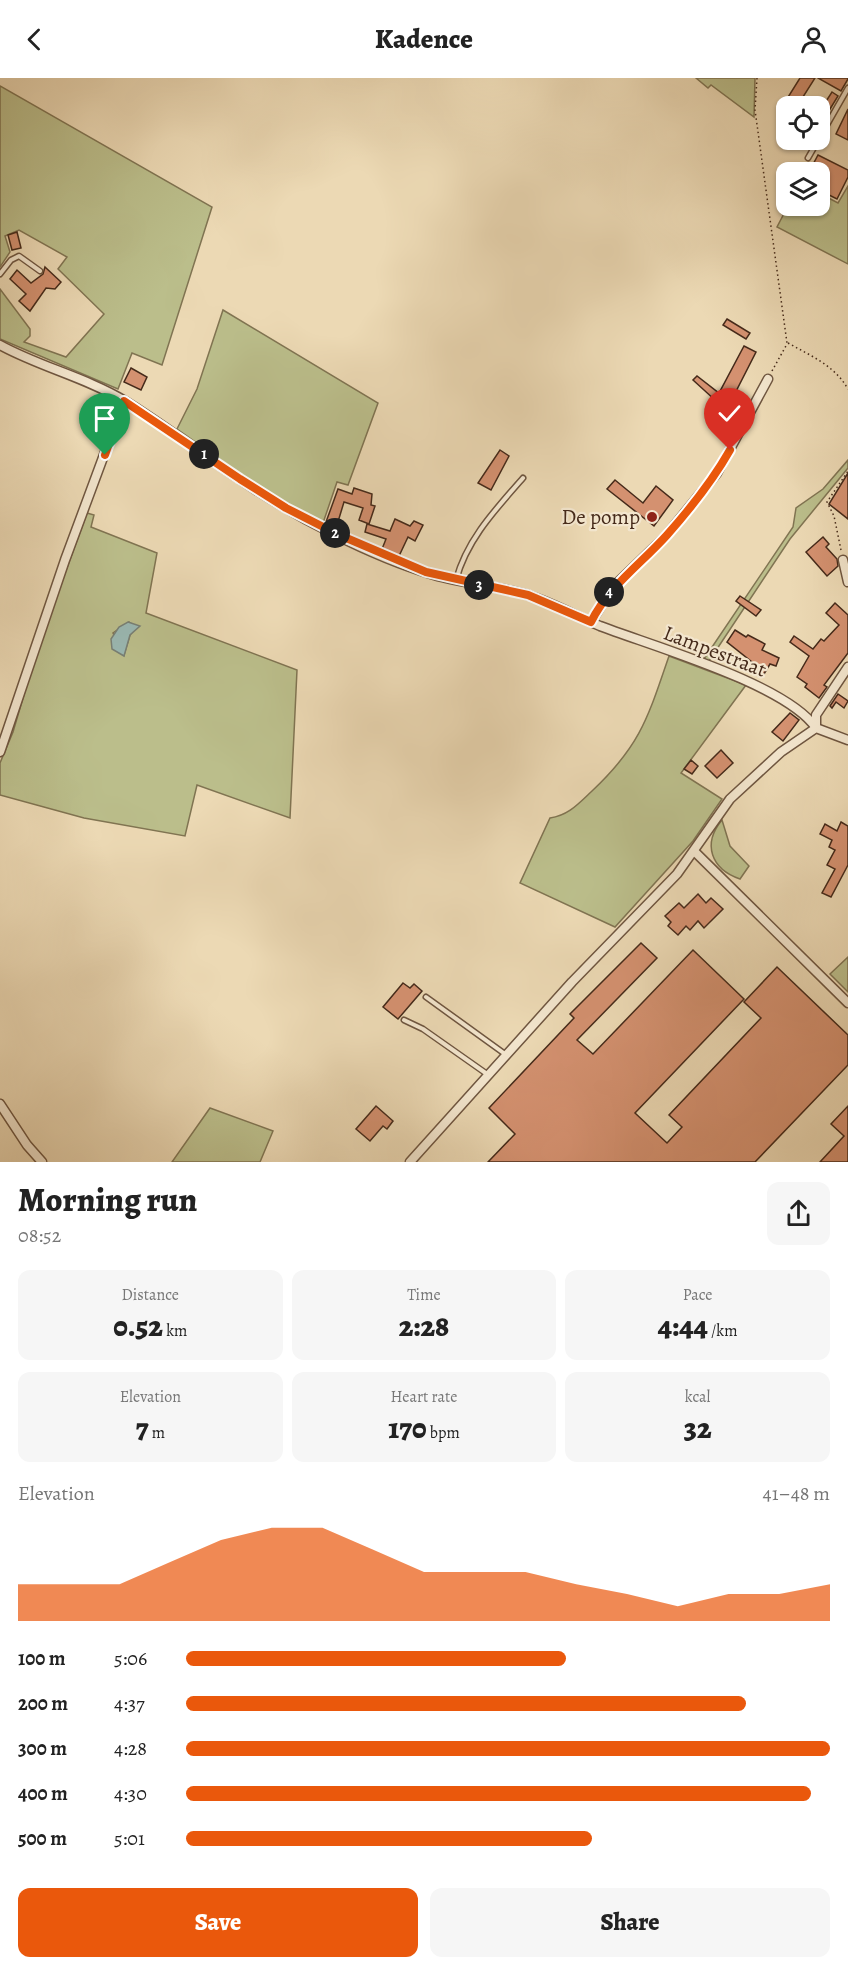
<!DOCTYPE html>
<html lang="en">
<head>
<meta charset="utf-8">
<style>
  body { margin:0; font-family:Alegreya,serif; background:#f6f6f6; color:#222; height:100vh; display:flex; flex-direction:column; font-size:22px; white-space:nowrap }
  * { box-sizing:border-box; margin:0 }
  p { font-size:20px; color:#767676 }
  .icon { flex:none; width:33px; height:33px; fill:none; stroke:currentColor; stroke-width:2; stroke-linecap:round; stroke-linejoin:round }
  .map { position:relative; height:1084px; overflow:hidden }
  .sheet { display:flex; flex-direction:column; background:#fff; flex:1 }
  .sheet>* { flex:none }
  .buttons { position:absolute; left:776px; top:18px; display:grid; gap:12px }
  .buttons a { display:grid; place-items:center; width:54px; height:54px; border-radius:12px; background:#fff; box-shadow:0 2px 4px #0004; font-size:30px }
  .pin { position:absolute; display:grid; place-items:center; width:51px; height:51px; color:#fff; margin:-62px -26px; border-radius:50% 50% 50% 0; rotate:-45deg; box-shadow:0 0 6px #0007 }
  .pin .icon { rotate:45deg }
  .km { position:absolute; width:30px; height:30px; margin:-15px; border-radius:50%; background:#222; color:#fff; font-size:16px; line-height:30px; text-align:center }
  .round { display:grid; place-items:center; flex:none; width:63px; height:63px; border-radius:12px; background:#f6f6f6 }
  .overview { display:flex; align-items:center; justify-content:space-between; height:102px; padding:0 18px }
  h1 { font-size:33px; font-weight:800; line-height:45px }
  .figures { display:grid; grid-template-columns:repeat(3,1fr); gap:9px; height:102px; padding:6px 18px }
  .figures div { display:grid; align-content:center; border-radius:12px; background:#f6f6f6; text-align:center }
  .figures b { font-size:30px; font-weight:800 }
  .figures small { font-size:16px; font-weight:400 }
  .figures p { font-size:16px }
  .chart { height:168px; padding:12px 18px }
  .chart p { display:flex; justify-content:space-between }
  .chart svg { width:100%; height:108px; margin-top:6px; fill:#ea580c; opacity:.7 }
  .primary-button { display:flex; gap:12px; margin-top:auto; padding:12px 18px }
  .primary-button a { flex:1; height:69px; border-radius:12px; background:#ea580c; color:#fff; font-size:24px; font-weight:800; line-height:69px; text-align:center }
  .primary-button a+a { background:#f6f6f6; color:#222 }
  ul { padding:0 18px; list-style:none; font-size:20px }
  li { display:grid; grid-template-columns:96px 72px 1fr; align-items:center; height:45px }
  li i { height:15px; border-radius:8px; background:#ea580c }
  header { display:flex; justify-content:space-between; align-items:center; height:78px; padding:0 18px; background:#fff; font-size:27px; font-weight:800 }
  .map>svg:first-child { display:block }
</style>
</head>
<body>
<header><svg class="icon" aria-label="back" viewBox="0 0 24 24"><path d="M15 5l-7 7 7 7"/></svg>Kadence<svg class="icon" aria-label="person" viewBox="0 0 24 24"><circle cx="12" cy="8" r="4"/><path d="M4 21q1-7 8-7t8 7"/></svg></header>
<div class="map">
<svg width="848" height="1084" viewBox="0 0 848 1084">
  <rect width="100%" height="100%" fill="#ecd9b4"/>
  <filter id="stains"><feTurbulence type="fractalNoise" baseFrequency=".00333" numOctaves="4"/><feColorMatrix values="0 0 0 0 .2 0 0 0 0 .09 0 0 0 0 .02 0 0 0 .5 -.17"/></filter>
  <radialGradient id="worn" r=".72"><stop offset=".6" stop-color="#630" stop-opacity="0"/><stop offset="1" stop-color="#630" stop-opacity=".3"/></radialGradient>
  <g fill="#bbbe8b" stroke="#807452" stroke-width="1.5" fill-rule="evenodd">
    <path d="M 696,0 L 755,0 L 754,39 L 711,7 L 708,10 Z"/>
    <path d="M 0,8 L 212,129 L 162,287 L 132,275 L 118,311 L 0,261 L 0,211 L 30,251 L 30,258 L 24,264 L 66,279 L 104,236 L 58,191 L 67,179 L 19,152 L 5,158 L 10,174 L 0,189 Z"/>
    <path d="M 848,108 L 848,186 L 777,149 L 788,128 L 819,128 L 819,115 L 838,125 Z"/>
    <path d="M 223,232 L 378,325 L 348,407 L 337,404 L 323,445 L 273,419 L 177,351 L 197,311 Z"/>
    <path d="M 848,382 L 848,390 L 790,461 L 709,583 L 704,581 L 793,449 L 796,430 L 823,411 Z"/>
    <path d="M 87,435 L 94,437 L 91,449 L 157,475 L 146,535 L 297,592 L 290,740 L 197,707 L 185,758 L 84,740 L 0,717 L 0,685 L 13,654 L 38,569 ZM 129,544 L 136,549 L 130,557 L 124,577 L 113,555 Z"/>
    <path d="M 669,578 L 746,607 L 681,695 L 722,721 L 693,763 L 615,849 L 520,805 L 550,740 C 569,737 578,726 592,713 C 641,667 648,639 669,578 Z"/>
    <path d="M 722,742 L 730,768 L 749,788 L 740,801 C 711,791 702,766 722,742 Z"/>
    <path d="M 848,879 L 848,914 L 830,896 Z"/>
    <path d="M 210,1030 L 273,1053 L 260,1084 L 172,1084 Z"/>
  </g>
  <path fill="#9ab9b4" stroke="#788076" stroke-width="1.5" d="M 128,544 L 140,548 L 130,557 L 124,578 L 112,571 L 111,561 L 119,549 Z"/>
  <g fill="#d49170" stroke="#452a1a" stroke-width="1.5">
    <path d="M 800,0 L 815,0 L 801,22 L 811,28 L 787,28 L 789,26 L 785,24 Z"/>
    <path d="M 818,0 L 848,0 L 848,1 L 841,13 Z"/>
    <path d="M 832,14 L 838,18 L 819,49 L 819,34 Z"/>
    <path d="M 848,31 L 848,62 L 836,56 Z"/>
    <path d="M 818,77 L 848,92 L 848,99 L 837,121 L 819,112 L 819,94 L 809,94 Z"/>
    <path d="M 17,154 L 21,170 L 12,172 L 8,157 Z"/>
    <path d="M 45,189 L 61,204 L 55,211 L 46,210 L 30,233 L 19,223 L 26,216 L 10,201 L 17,192 L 31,205 L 43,196 Z"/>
    <path d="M 727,241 L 750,255 L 746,261 L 723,247 Z"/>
    <path d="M 744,268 L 756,274 L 728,329 L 716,323 L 693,302 L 697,298 L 719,315 Z"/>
    <path d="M 131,290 L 147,299 L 141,312 L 124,304 Z"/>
    <path d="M 500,372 L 509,378 L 491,412 L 478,405 Z"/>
    <path d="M 848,395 L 848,441 L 829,426 Z"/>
    <path d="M 615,402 L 643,425 L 656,408 L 673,422 L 654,448 L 607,411 Z"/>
    <path d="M 354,410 L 372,416 L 371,427 L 375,428 L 369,446 L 359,442 L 363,430 L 344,424 L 337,447 L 326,444 L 338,411 L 352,416 Z"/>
    <path d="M 395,441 L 410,448 L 414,443 L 423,447 L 415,463 L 408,459 L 399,478 L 382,471 L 386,461 L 365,454 L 367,446 L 390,453 Z"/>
    <path d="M 823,459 L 829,466 L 826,469 L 837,481 L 838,488 L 827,498 L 806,474 Z"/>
    <path d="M 740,518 L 761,532 L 756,538 L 736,523 Z"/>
    <path d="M 835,525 L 848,537 L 848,575 L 824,607 L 827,609 L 819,620 L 805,609 L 807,606 L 797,599 L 809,578 L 790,564 L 794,558 L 813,571 L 821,561 L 824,563 L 839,547 L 826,535 Z"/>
    <path d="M 735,552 L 746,559 L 748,557 L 765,566 L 762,572 L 779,580 L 776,588 L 770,586 L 764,596 L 750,589 L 752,584 L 727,564 Z"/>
    <path d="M 838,616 L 848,623 L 844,630 L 836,624 L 832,630 L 830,628 Z"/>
    <path d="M 790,635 L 799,642 L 783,663 L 772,654 Z"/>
    <path d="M 721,672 L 733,685 L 717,700 L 705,688 Z"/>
    <path d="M 691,682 L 698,688 L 692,696 L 684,691 Z"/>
    <path d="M 841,744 L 848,748 L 848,787 L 831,819 L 822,815 L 835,791 L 827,787 L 835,772 L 829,769 L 832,762 L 820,756 L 825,746 L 837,753 Z"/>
    <path d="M 698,816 L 706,825 L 711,820 L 723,831 L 704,850 L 698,843 L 690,852 L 686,848 L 678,857 L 668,848 L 671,844 L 665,838 L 679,825 L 684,830 Z"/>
    <path d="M 641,865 L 657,880 L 577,962 L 593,976 L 693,872 L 744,921 L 635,1035 L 667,1065 L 682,1049 L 669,1037 L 761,940 L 744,924 L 777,889 L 848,957 L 848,987 L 755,1084 L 488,1084 L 515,1056 L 489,1030 L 574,940 L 570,936 Z"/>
    <path d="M 403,905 L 410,910 L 414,906 L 422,913 L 398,941 L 383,929 Z"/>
    <path d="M 376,1028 L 393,1043 L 387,1051 L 383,1048 L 370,1063 L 356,1051 Z"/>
    <path d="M 848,1028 L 848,1084 L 820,1084 L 844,1058 L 831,1046 Z"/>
  </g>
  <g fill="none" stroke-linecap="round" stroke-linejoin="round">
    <defs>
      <g id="service">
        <path d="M 808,80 L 848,10"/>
        <path d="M 0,196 L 11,182 L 19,178 L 40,193"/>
        <path d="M 456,502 C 467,461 496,431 523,400"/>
        <path d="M 426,919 L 505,976"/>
        <path d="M 404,942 L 423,951 L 487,996"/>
      </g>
      <g id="minor">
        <path d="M 0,267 C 40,289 85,299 125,323 C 164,347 200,375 238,400 C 294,438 370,478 434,497 C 465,506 498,508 528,517 C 553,525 576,538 600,548 C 652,568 786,606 816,650"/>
        <path d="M 843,482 L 848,504"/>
        <path d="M 591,544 L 612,510 L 666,458 L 717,395 L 768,301"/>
        <path d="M 816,649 L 816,637 L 848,589"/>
        <path d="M 0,674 L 65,482 L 124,323"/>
        <path d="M 695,774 L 848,925"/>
        <path d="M 0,1026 L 27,1067 L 42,1084"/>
        <path d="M 410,1084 L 572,904 L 677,796 L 730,721 L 781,674 L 816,650 L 848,662"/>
      </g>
    </defs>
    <use href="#service" stroke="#6f5640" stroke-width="7"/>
    <use href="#minor" stroke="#6f5640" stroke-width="11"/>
    <g stroke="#452a1a" stroke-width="1.5" stroke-dasharray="1.5 3" stroke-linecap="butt">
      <path d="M 757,0 L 755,32 L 787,265"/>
      <path d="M 788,265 C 811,278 834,287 848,311"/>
      <path d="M 772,293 L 787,266"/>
      <path d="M 841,472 L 834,438 L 827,424 L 848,393"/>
    </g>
    <use href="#service" stroke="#f3e6ce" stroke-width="4"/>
    <use href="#minor" stroke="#f3e6ce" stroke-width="8"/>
  </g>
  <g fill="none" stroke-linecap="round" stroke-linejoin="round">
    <defs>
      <path id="route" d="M 105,377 L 124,323 L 240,401 L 286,430 L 337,456 L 426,494 L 528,517 L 591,544 C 609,508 640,487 667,457 C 690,431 713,402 730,372"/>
    </defs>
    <use href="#route" stroke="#fff" stroke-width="12"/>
    <use href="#route" stroke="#ea580c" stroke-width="8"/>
  </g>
  <circle fill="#8f2418" stroke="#f3e6ce" stroke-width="2" cx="652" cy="439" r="6"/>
  <g text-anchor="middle" stroke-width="4.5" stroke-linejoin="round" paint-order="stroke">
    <g font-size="21" fill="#452a1a" stroke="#f3e6ce" text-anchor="end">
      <text x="640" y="446">De pomp</text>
    </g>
    <g font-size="21" fill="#452a1a" stroke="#f3e6ce">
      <text transform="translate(715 573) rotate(21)" y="7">Lampestraat</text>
    </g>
  </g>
  <rect width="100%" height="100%" filter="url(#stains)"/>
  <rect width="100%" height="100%" fill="url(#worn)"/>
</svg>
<div class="buttons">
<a><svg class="icon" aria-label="locate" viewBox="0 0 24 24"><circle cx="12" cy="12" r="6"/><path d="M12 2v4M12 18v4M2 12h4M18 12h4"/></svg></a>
<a><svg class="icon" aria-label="layers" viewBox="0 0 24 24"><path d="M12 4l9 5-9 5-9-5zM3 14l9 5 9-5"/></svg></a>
</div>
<div class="pin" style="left:105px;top:377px;background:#1e9e55"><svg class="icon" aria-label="arrive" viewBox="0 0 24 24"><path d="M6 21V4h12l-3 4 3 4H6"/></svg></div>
<div class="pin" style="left:730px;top:372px;background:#d93025"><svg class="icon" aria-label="check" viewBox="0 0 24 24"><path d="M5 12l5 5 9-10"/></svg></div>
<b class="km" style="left:204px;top:376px">1</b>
<b class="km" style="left:335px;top:455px">2</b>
<b class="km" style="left:479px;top:507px">3</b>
<b class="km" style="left:609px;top:514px">4</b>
</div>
<section class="sheet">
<div class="overview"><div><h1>Morning run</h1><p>08:52</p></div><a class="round"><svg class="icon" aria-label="share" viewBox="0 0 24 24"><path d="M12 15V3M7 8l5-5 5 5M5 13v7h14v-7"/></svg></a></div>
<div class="figures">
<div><p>Distance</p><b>0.52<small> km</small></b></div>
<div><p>Time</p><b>2:28</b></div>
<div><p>Pace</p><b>4:44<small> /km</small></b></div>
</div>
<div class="figures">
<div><p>Elevation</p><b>7<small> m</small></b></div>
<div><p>Heart rate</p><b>170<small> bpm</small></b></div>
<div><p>kcal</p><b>32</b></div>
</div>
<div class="chart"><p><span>Elevation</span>41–48 m</p>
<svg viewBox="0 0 160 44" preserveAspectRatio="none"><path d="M0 44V29L10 29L20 29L30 20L40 11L50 6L60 6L70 15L80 24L90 24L100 24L110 29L120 33L130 38L140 33L150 33L160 29V44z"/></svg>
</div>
<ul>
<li><b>100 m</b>5:06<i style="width:59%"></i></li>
<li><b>200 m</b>4:37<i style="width:87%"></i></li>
<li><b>300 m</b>4:28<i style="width:100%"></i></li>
<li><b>400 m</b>4:30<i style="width:97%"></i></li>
<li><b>500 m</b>5:01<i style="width:63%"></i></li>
</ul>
<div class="primary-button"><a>Save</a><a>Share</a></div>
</section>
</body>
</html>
